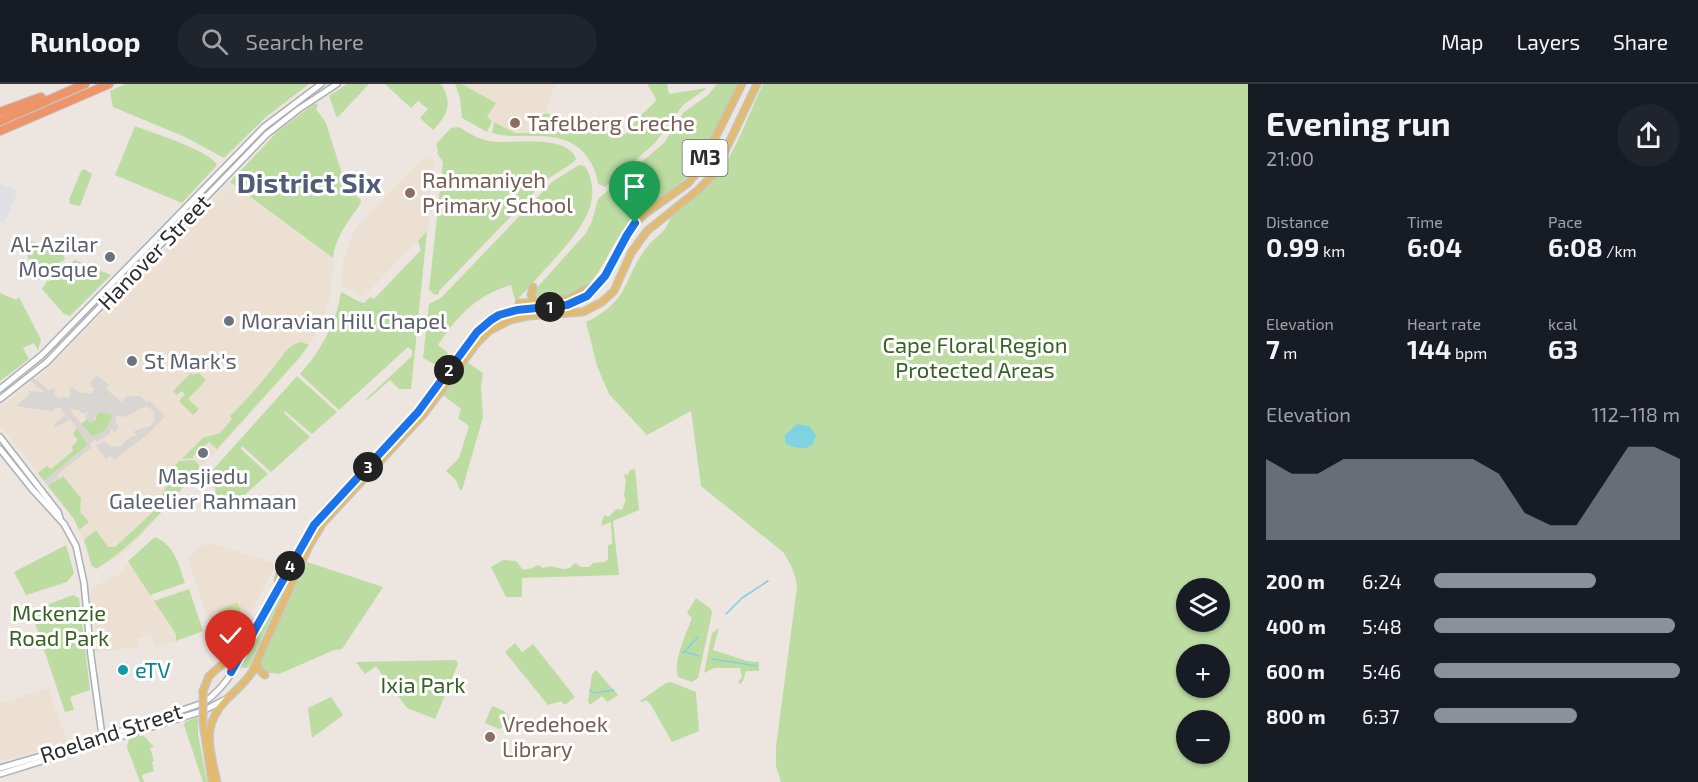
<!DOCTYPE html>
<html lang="en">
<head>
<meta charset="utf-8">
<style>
  body { margin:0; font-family:"Exo 2",sans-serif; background:#20242c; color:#f1f3f6; height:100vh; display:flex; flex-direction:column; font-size:22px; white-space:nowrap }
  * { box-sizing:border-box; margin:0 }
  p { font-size:20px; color:#9ea1a6 }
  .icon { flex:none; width:33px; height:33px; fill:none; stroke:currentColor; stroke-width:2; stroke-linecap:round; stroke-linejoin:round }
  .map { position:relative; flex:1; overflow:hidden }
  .panel { display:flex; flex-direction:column; background:#171b24; width:450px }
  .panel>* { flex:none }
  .tools { position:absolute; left:1176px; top:494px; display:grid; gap:12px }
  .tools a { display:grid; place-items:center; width:54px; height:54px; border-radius:50%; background:#171b24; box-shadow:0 2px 4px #0004; font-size:30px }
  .pin { position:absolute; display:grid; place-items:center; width:51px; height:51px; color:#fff; margin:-62px -26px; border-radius:50% 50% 50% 0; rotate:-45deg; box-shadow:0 0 6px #0007 }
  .pin .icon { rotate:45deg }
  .km { position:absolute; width:30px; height:30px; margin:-15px; border-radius:50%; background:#222; color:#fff; font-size:16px; line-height:30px; text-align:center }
  .round { display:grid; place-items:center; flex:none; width:63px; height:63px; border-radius:32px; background:#20242c }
  .overview { display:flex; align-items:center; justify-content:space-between; height:102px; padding:0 18px }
  h1 { font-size:33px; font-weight:700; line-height:45px }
  .figures { display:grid; grid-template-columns:repeat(3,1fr); gap:9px; height:102px; padding:6px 18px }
  .figures div { display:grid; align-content:center }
  .figures b { font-size:26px; font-weight:700 }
  .figures small { font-size:16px; font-weight:400 }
  .figures p { font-size:16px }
  .chart { height:168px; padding:12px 18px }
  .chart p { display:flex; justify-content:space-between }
  .chart svg { width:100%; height:108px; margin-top:6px; fill:#8c9099; opacity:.7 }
  ul { padding:0 18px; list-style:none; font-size:20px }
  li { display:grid; grid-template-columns:96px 72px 1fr; align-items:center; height:45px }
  li i { height:15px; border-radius:8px; background:#8c9099 }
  header { display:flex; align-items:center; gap:36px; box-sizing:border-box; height:84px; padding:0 30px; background:#171b24; border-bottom:2px solid #363941 }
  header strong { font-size:28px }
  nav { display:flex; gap:33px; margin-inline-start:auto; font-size:21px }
  .search { width:420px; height:54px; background:#20242c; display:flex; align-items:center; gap:15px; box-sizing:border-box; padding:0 21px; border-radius:33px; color:#9ea1a6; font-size:22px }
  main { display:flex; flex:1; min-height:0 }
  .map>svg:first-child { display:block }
</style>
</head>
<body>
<header>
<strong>Runloop</strong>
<div class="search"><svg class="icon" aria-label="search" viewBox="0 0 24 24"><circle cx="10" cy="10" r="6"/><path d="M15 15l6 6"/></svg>Search here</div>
<nav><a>Map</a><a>Layers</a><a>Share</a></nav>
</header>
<main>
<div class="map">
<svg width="1248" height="698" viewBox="0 0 1248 698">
  <rect width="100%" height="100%" fill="#ece5e0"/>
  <path fill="#e0dfe5" d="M 0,100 L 18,107 L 4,139 L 0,137 Z"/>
  <g fill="#ebe0d1">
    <path d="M 463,0 L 555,0 L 545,28 L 536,27 L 531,49 L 515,48 L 505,45 L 487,33 L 496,19 Z"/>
    <path d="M 425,72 L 430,72 L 434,76 L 428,146 L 363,213 L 341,201 L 344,175 L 355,145 Z"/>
    <path d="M 229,99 L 334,176 L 329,218 L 315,252 L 300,274 L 133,460 L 119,472 L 97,485 L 91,483 L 87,464 L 74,435 L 0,341 L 0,323 L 44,288 Z"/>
    <path d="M 212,459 L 276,480 L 232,565 L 216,559 L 188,474 L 202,462 Z"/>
    <path d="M 131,480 L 176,550 L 176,557 L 156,563 L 151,550 L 137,555 L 139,563 L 96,568 L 95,543 L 91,522 L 91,505 L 111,493 L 123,489 L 124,483 Z"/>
    <path d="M 48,604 L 67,658 L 65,660 L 0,678 L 0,620 Z"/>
  </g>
  <g fill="#bcdca2" fill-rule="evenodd">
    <path d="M 125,0 L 309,0 L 266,33 L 224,74 L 185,53 L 113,23 L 110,7 Z"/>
    <path d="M 347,0 L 369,0 L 337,34 L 329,12 Z"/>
    <path d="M 385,0 L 441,0 C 453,19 448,31 433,46 L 420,34 L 428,25 L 418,17 L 411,24 Z"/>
    <path d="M 455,0 L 462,0 L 496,19 L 487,33 L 492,37 L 487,48 L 462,34 L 460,14 Z"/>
    <path d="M 647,0 L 667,0 L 669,10 L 707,4 L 683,21 L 655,59 L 605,103 L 598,100 C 597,89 592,79 585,70 C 560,41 523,58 492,49 L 494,38 L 515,49 L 532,49 L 535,35 L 546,29 L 626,50 L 637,35 L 655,18 L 656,15 Z"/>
    <path d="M 717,0 L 737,0 C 725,26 709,70 690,90 C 671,109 647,119 629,139 C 599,174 599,221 537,215 L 535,212 L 535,206 L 586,149 L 592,137 L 598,115 L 664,59 L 683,29 L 708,11 Z"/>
    <path d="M 763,0 L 1248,0 L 1248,698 L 781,698 L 776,682 L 776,663 L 797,503 C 796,491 790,478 783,468 L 701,402 L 691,327 L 647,351 L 609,310 L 597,282 L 586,238 C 631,217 622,194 648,162 C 653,155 663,149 667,142 C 669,138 670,133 673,130 C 687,115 707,108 718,91 C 737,64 749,30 763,0 ZM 1186,504 L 1220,504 L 1220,537 L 1186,537 ZM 1186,570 L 1220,570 L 1220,603 L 1186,603 ZM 1186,636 L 1220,636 L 1220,669 L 1186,669 Z"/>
    <path d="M 315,19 L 318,21 L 316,25 L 326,39 L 344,96 L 349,105 L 361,116 C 360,123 355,127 351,133 C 343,145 334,159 333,174 L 230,98 L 277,48 Z"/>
    <path d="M 135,42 C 153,49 209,66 217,81 L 182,119 L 115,91 Z"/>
    <path d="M 459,43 C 468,49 478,55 489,57 C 510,61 568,49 576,75 C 573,80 552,91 543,99 L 439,207 L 439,210 L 435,211 L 429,206 L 443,78 L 437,69 L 438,66 L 436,60 L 451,44 Z"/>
    <path d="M 579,81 L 585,82 C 607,120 574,153 550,180 C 539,191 529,204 518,215 L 515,216 L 511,201 C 477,211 457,232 438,261 L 448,269 L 438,282 L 423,274 L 429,220 L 441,214 L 552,98 Z"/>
    <path d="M 84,85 L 92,90 L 80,122 L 70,120 L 69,116 L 81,87 Z"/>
    <path d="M 427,147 L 411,305 L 399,305 L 390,296 L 367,316 L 366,315 L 412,272 L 412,266 L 408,263 L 339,326 L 300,290 C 321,267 337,237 341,208 L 360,218 L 364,219 L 370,213 L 374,215 L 421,166 L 418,157 Z"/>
    <path d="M 29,156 L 62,170 L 65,174 L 64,177 L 62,177 L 39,196 L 33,193 L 25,160 Z"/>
    <path d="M 75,176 L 111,191 L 70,232 L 64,230 L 42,205 L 47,197 L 50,197 Z"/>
    <path d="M 0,209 L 16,216 L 19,213 L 41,256 L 38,266 L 34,259 L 23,264 L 29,275 L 0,297 Z"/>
    <path d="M 301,258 L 309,261 L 299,274 L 217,365 L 209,358 L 193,372 L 194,374 L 182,375 L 203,354 L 220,349 L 232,335 L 230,332 C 246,317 260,300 274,283 C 283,272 286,262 301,258 Z"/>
    <path d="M 467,278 L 483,289 L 481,303 L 483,333 L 462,406 L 460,406 L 456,396 L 446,387 L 459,374 L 469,342 L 458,334 L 461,325 L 443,311 Z"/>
    <path d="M 191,289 L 193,291 L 199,289 L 206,296 L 188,315 L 199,325 L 193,331 L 179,317 L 185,310 L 181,307 L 177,311 L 173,307 Z"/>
    <path d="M 297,292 L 337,328 L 312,350 L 285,327 L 284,329 L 310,353 L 271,388 L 242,362 L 241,365 L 268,390 L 228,426 L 214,411 L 216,406 L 210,399 L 206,403 L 202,398 Z"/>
    <path d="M 98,328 L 113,330 C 110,341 104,350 92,353 L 81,340 L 87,335 L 90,339 L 95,336 Z"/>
    <path d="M 77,344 L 86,356 L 87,362 L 44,397 L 38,389 L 47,382 L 51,385 L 73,367 L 72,362 L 76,359 L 77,355 L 73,350 Z"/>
    <path d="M 194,376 L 199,381 L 199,385 C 166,422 138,459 96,485 L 92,482 L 84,456 L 96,446 L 108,463 L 115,463 L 154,427 L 171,393 L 168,390 L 179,377 Z"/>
    <path d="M 635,385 L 639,426 L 613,437 L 619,491 L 522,494 L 522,513 L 506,513 L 491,483 L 503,476 L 516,477 L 523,486 L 532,484 L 538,481 L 543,484 L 550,482 L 563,485 L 570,484 L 575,479 L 581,483 L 589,483 L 593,479 L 605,478 L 608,475 L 608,461 L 612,460 L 611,438 L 601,442 L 604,431 L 609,433 L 616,425 L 622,426 L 626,415 L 624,412 L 626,396 L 624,392 L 625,390 L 628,391 L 630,386 Z"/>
    <path d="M 63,392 L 81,414 L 80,428 L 89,438 L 79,446 L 74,435 L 48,402 Z"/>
    <path d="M 155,453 C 174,461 179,480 185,499 L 150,511 L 128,477 Z"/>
    <path d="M 66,461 L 74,489 L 67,498 L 26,511 L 14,488 Z"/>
    <path d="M 301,470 L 249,582 L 247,584 L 237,583 Z"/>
    <path d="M 307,478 L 383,503 L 342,565 L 334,566 L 279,590 L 263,588 L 260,580 Z"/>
    <path d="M 189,505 L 203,547 L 176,557 L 176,550 L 154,517 Z"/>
    <path d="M 73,511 L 79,514 L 90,606 L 70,613 L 74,626 L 65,628 L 31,527 Z"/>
    <path d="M 696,514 L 711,525 L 712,529 L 698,594 L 692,598 L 678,593 C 673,575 686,551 692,534 L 687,529 Z"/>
    <path d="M 719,544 L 713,566 L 747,577 L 759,578 L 759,587 L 746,587 L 743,597 L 740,600 L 738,598 L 742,593 L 740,584 L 714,584 L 704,589 L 712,549 Z"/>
    <path d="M 515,559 L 522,568 L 533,560 L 575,613 L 565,621 L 561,617 L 548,621 L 505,568 Z"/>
    <path d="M 456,576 L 458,580 L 435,635 L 407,624 L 376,582 L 365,590 L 356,578 Z"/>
    <path d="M 596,586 L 618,611 L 607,618 L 602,612 L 590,621 L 588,617 L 592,590 Z"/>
    <path d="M 671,598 L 696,608 L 699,647 L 672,658 L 651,621 L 646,616 L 642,618 L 640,617 L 666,599 Z"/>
    <path d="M 331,613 L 343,631 L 312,654 L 308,624 Z"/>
    <path d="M 492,622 L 504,627 L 510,634 L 508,642 L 499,645 L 485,639 Z"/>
    <path d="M 198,633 L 198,650 L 207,698 L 203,698 L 184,641 L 185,638 Z"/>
    <path d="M 137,652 L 144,652 L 154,663 L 150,664 L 154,677 L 152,678 L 154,687 L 142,691 L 144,698 L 140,698 L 127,663 L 129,655 Z"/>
  </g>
  <path fill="#cde29f" d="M 237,518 L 244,534 L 225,543 L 218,527 Z"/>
  <path fill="#d8d5d2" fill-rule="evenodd" d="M 97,291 L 109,301 L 106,305 L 121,318 L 127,312 L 140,312 L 147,318 L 149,316 L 165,332 L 147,351 L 114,376 L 110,372 L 106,375 L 95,360 L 98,361 L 104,357 L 110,362 L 120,363 L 125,358 L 126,355 L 129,356 L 131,353 L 136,351 L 134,347 L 152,341 L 155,335 L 153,326 L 145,322 L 125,333 L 116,331 L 116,339 L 119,342 L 116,348 L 114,349 L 113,346 L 111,345 L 110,349 L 98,358 L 96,356 L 92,358 L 90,361 L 92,363 L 58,390 L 58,394 L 48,402 L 44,397 L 87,363 L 87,356 L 69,334 L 68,337 L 56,343 L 54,340 L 66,331 L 60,324 L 57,323 L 52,327 L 16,322 L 28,312 L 29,307 L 45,308 L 31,297 L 34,294 L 49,307 L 53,304 L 55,306 L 53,309 L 59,315 L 61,313 L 69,314 L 71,310 L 69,306 L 72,303 L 80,309 L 91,309 L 95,305 L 91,302 L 91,297 ZM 71,325 L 78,326 L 83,330 L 90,327 L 85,332 L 90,340 L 99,328 L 113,331 L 108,343 L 98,351 L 93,353 L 73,330 Z"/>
  <path fill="#7ed2e2" d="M 797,340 L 809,342 L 816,351 C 814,368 797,366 785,359 L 785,351 Z"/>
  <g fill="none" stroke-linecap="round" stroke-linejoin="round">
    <g stroke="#7ed2e2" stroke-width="1.5">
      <path d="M 726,530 L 742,514 L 768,497"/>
      <path d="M 686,568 L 699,572"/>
      <path d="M 683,569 L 698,553"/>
      <path d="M 712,575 L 757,582"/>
      <path d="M 590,606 L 594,609 L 614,606"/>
    </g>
    <defs>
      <g id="secondary">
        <path d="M 0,305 L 42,271 L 264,43 L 321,0"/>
        <path d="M 0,315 L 47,278 L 267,50 L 299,25 L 337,0"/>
        <path d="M 0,353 L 58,428 L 60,434"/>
        <path d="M 0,365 L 32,405 L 64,440 L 76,462 L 84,499 L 91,572 L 103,659"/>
        <path d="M 0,684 L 83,660 L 203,619 C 225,605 244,573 253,548"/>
        <path d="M 0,690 L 203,627 L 226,615"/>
      </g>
      <g id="primary">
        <path d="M 533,203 L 531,211 L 535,219"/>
        <path d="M 519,219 L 553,218 L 568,215 L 599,199"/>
        <path d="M 278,497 L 284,476"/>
        <path d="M 257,577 L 258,585 L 265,591"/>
        <path d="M 203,607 L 209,592 L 235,569 L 254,545 L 318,435 L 418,328 L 477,248 L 491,236 L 499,231 L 517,226 L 567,221 L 580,216 L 593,207 L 605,192 L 627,151 L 635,139 L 646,129 L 688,99 L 699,86 L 742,0"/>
        <path d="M 203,639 L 212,698"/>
        <path d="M 217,698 C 210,664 200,643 227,615 C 236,606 245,599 252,588 L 309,462 L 323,439 L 423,331 L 477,259 L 489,247 L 510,236 L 528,232 L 583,228 L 602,218 L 614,207 L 631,169 L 647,147 L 698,106 L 714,90 L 757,0"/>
      </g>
      <g id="highway">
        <path d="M 0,28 L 41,13"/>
        <path d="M 0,37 L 85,0"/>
        <path d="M 0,47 L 109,0"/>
      </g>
    </defs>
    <use href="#secondary" stroke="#acafb6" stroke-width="8"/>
    <use href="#primary" stroke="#c4c4c4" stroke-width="9"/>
    <use href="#highway" stroke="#c4c4c4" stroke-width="10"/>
    <use href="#secondary" stroke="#fff" stroke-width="5"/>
    <use href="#primary" stroke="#e2bb6e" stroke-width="6"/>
    <use href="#highway" stroke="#ed9469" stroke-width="8"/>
    <defs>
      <path id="primary-bridge" d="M 203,607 L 203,639"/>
    </defs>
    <use href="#primary-bridge" stroke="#c4c4c4" stroke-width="9" stroke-linecap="butt"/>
    <use href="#primary-bridge" stroke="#e2bb6e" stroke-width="6"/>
  </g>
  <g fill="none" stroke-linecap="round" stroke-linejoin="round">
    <defs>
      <path id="route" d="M 231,588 L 314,441 L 418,328 L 477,248 L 491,236 L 499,231 L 517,226 L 567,221 L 587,212 L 605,192 L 627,151 L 635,139"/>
    </defs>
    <use href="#route" stroke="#fff" stroke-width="12"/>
    <use href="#route" stroke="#1a73e8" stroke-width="8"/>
  </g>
  <g fill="#8d6e63" stroke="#fff" stroke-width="2">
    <circle cx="515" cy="39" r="6"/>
    <circle cx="410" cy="109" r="6"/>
    <circle cx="490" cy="653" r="6"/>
  </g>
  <g fill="#6b7280" stroke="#fff" stroke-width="2">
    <circle cx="110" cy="173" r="6"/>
    <circle cx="229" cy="237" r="6"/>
    <circle cx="132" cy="277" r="6"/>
    <circle cx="203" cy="369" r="6"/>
  </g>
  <circle fill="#0f9aa8" stroke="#fff" stroke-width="2" cx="123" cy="586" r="6"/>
  <g text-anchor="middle" stroke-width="6" stroke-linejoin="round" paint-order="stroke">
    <rect fill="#fff" stroke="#6b6b6b" stroke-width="1.5" x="682.5" y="56" width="45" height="36" rx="4.5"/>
    <g font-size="21" font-weight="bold" fill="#2c2c2c">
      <text x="705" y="81">M3</text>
    </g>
    <g font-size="22" fill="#785e54" stroke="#fff" text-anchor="start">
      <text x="527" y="47">Tafelberg Creche</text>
      <text x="422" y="104">Rahmaniyeh<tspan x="422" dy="25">Primary School</tspan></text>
      <text x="502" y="648">Vredehoek<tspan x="502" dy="25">Library</tspan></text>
    </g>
    <g font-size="22" fill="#5b616d" stroke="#fff" text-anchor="start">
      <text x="98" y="168" text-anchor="end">Al-Azilar<tspan x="98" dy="25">Mosque</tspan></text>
      <text x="241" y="245">Moravian Hill Chapel</text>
      <text x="144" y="285">St Mark's</text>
      <text x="203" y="400" text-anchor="middle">Masjiedu<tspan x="203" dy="25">Galeelier Rahmaan</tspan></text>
    </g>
    <g font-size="22" fill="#2c2c2c" stroke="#fff">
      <text transform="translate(154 168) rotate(-46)" y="8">Hanover Street</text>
      <text transform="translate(111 649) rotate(-18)" y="8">Roeland Street</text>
    </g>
    <g font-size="22" fill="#376223" stroke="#fff">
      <text x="975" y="269">Cape Floral Region<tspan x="975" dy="25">Protected Areas</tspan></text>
      <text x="59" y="537">Mckenzie<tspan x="59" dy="25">Road Park</tspan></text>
      <text x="423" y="609">Ixia Park</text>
    </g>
    <g font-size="22" fill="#0d838f" stroke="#fff" text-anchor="start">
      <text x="135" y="594">eTV</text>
    </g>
    <g font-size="28" font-weight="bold" fill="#515c78" stroke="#fff">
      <text x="309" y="109">District Six</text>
    </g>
  </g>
</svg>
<div class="tools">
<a><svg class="icon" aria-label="layers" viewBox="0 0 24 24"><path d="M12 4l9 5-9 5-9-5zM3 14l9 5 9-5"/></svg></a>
<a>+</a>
<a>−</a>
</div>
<div class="pin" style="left:635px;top:139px;background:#1e9e55"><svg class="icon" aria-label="arrive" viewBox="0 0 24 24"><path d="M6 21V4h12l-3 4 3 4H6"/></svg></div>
<div class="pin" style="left:231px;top:588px;background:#d93025"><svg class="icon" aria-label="check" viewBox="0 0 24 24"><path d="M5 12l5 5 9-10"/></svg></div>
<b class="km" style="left:550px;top:223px">1</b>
<b class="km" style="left:449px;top:286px">2</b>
<b class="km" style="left:368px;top:383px">3</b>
<b class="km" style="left:290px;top:482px">4</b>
</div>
<section class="panel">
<div class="overview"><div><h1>Evening run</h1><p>21:00</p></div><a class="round"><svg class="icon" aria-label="share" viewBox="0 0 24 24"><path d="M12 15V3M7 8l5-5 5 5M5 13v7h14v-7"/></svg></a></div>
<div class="figures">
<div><p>Distance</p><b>0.99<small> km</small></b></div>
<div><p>Time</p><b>6:04</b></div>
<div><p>Pace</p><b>6:08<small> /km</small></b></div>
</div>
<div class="figures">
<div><p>Elevation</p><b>7<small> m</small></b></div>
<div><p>Heart rate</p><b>144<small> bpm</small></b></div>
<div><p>kcal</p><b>63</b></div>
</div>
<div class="chart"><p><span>Elevation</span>112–118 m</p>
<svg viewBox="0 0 160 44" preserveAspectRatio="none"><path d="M0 44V11L10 17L20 17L30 11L40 11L50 11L60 11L70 11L80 11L90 17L100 33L110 38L120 38L130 22L140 6L150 6L160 11V44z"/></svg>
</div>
<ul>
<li><b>200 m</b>6:24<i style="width:66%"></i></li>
<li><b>400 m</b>5:48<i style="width:98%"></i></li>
<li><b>600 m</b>5:46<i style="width:100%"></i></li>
<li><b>800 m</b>6:37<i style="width:58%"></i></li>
</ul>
</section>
</main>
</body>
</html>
